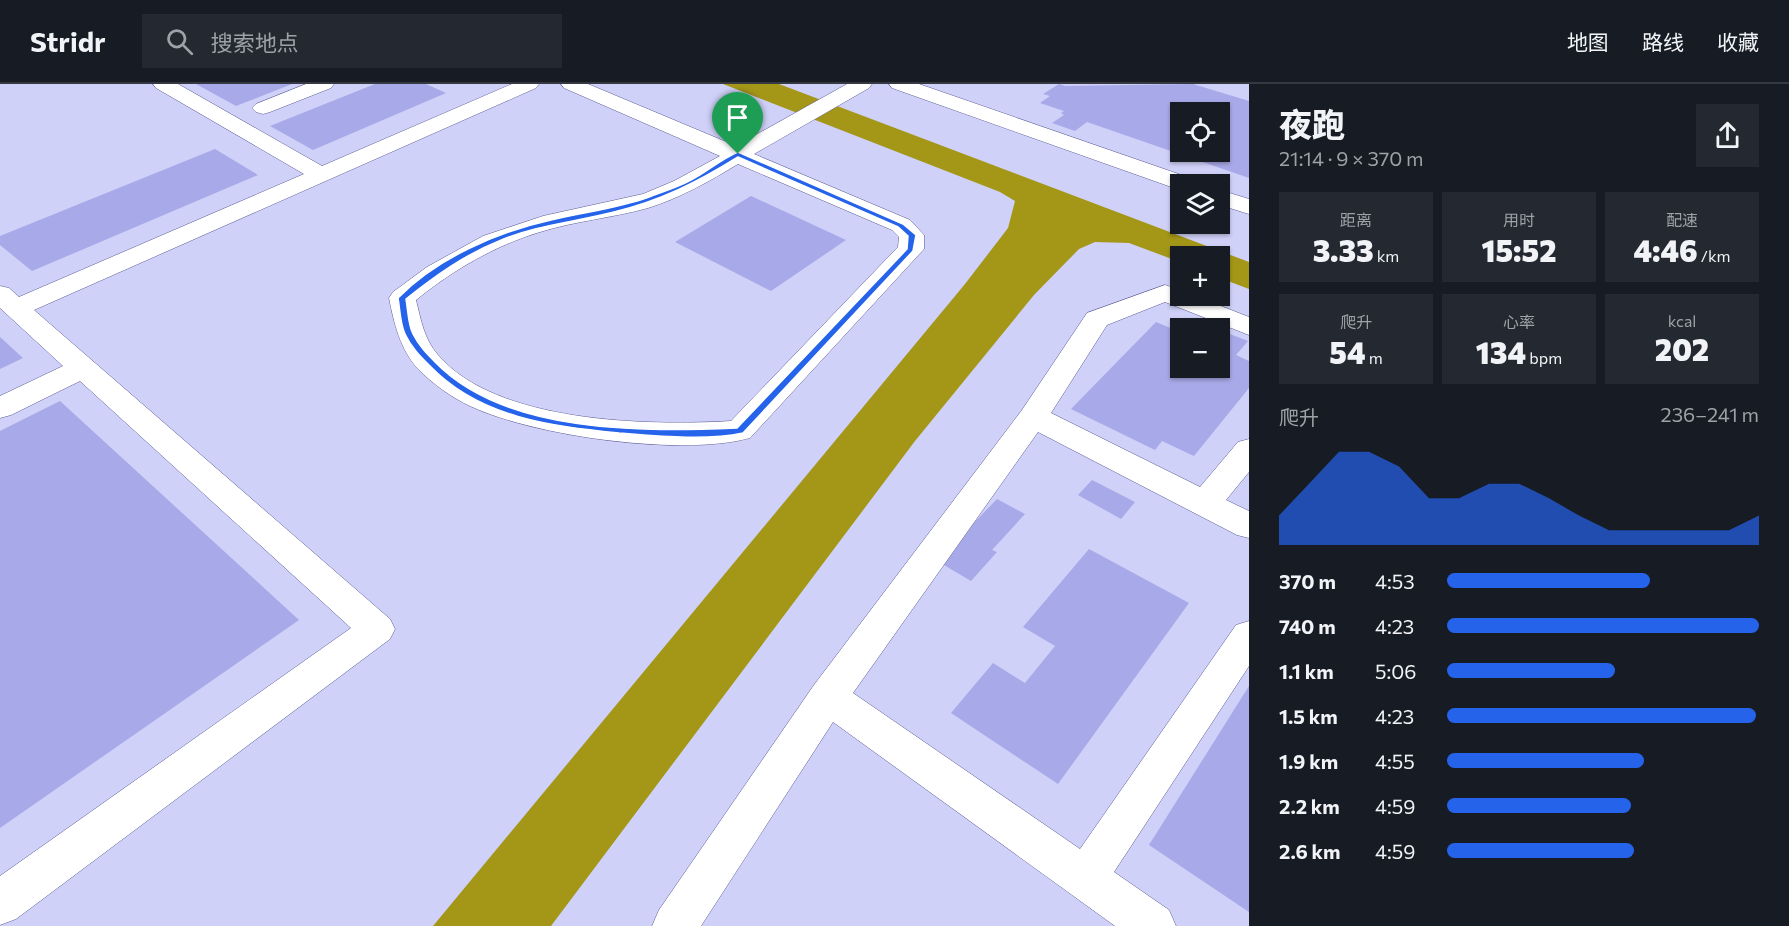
<!DOCTYPE html>
<html lang="zh">
<head>
<meta charset="utf-8">
<style>
  body { margin:0; font-family:Commissioner,"Noto Sans SC",sans-serif; background:#242831; color:#f1f3f6; height:100vh; display:flex; flex-direction:column; font-size:22px; white-space:nowrap }
  * { box-sizing:border-box; margin:0 }
  p { font-size:20px; color:#9ea1a6 }
  .icon { flex:none; width:33px; height:33px; fill:none; stroke:currentColor; stroke-width:2; stroke-linecap:round; stroke-linejoin:round }
  .map { position:relative; flex:1; overflow:hidden }
  .sheet { display:flex; flex-direction:column; background:#171b24; width:540px }
  .sheet>* { flex:none }
  .controls { position:absolute; left:1170px; top:18px; display:grid; gap:12px }
  .controls a { display:grid; place-items:center; width:60px; height:60px; border-radius:0px; background:#171b24; box-shadow:0 2px 4px #0004; font-size:30px }
  .pin { position:absolute; display:grid; place-items:center; width:51px; height:51px; color:#fff; margin:-62px -26px; border-radius:50% 50% 50% 0; rotate:-45deg; box-shadow:0 0 6px #0007 }
  .pin .icon { rotate:45deg }
  .round { display:grid; place-items:center; flex:none; width:63px; height:63px; border-radius:0px; background:#242831 }
  .overview { display:flex; align-items:center; justify-content:space-between; height:102px; padding:0 30px }
  h1 { font-size:33px; font-weight:800; line-height:45px }
  .metrics { display:grid; grid-template-columns:repeat(3,1fr); gap:9px; height:102px; padding:6px 30px }
  .metrics div { display:grid; align-content:center; border-radius:0px; background:#242831; text-align:center }
  .metrics b { font-size:30px; font-weight:800 }
  .metrics small { font-size:16px; font-weight:400 }
  .metrics p { font-size:16px }
  .chart { height:168px; padding:12px 30px }
  .chart p { display:flex; justify-content:space-between }
  .chart svg { width:100%; height:108px; margin-top:6px; fill:#2563eb; opacity:.7 }
  ul { padding:0 30px; list-style:none; font-size:20px }
  li { display:grid; grid-template-columns:96px 72px 1fr; align-items:center; height:45px }
  li i { height:15px; border-radius:8px; background:#2563eb }
  header { display:flex; align-items:center; gap:36px; box-sizing:border-box; height:84px; padding:0 30px; background:#171b24; border-bottom:2px solid #363941 }
  header strong { font-size:28px }
  nav { display:flex; gap:33px; margin-inline-start:auto; font-size:21px }
  .search { width:420px; height:54px; background:#242831; display:flex; align-items:center; gap:15px; box-sizing:border-box; padding:0 21px; border-radius:0px; color:#9ea1a6; font-size:22px }
  main { display:flex; flex:1; min-height:0 }
  .map>svg:first-child { display:block }
</style>
</head>
<body>
<header>
<strong>Stridr</strong>
<div class="search"><svg class="icon" aria-label="search" viewBox="0 0 24 24"><circle cx="10" cy="10" r="6"/><path d="M15 15l6 6"/></svg>搜索地点</div>
<nav><a>地图</a><a>路线</a><a>收藏</a></nav>
</header>
<main>
<div class="map">
<svg width="1249" height="842" viewBox="0 0 1249 842">
  <rect width="100%" height="100%" fill="#cfd1f8"/>
  <path fill="#a49718" d="M 723,0 L 779,0 L 1249,178 L 1249,205 L 1220,194 L 1220,172 L 1180,172 L 1180,178 L 1129,159 L 1095,158 L 1079,165 L 1034,211 L 915,357 L 551,842 L 433,842 L 965,200 L 1008,144 L 1015,117 L 1000,108 Z"/>
  <g fill="#a8a9e8" fill-rule="evenodd">
    <path d="M 196,0 L 292,0 L 236,22 Z"/>
    <path d="M 375,0 L 426,0 L 446,9 L 313,66 L 270,42 Z"/>
    <path d="M 1059,0 L 1065,2 L 1193,0 L 1249,17 L 1249,94 L 1087,38 L 1075,47 L 1052,39 L 1064,31 L 1061,29 L 1064,27 L 1040,19 L 1050,12 L 1043,10 ZM 1180,28 L 1220,28 L 1220,68 L 1180,68 Z"/>
    <path d="M 215,65 L 258,91 L 32,187 L 0,161 L 0,152 Z"/>
    <path d="M 751,112 L 846,156 L 771,207 L 675,158 Z"/>
    <path d="M 1156,238 L 1180,248 L 1180,284 L 1220,284 L 1220,249 L 1222,247 L 1248,257 L 1236,271 L 1249,277 L 1249,304 L 1194,372 L 1162,357 L 1155,366 L 1071,325 Z"/>
    <path d="M 0,253 L 23,274 L 0,285 Z"/>
    <path d="M 60,317 L 299,536 L 0,744 L 0,347 Z"/>
    <path d="M 1092,396 L 1135,418 L 1121,435 L 1078,411 Z"/>
    <path d="M 997,415 L 1025,430 L 992,466 L 997,468 L 971,497 L 937,477 Z"/>
    <path d="M 1089,465 L 1189,519 L 1058,700 L 951,629 L 993,579 L 1025,599 L 1055,562 L 1023,543 Z"/>
    <path d="M 1249,602 L 1249,828 L 1149,761 Z"/>
  </g>
  <g fill="none" stroke-linecap="round" stroke-linejoin="round">
    <defs>
      <g id="minor">
        <path d="M 153,0 L 178,0 L 322,82 L 512,0 L 539,0 L 536,4 L 34,226 L 390,535 L 395,545 L 390,555 L 16,835 L 0,841 L 0,792 L 351,544 L 80,297 L 11,331 L 0,334 L 0,312 L 63,282 L 0,224 L 0,202 L 9,204 L 19,213 L 304,90 L 156,4 Z"/>
        <path d="M 306,0 L 334,0 L 331,4 L 270,28 L 263,30 L 256,28 L 252,24 L 256,20 Z"/>
        <path d="M 561,0 L 588,0 L 736,62 L 847,0 L 872,0 L 869,4 L 754,70 L 910,136 L 924,151 L 924,165 L 750,354 C 683,373 533,352 470,322 C 451,313 433,300 418,285 C 400,265 394,239 389,214 L 393,208 L 427,183 L 483,152 L 543,132 L 643,110 L 674,97 L 720,72 L 564,4 ZM 738,80 L 892,146 L 899,153 L 898,163 L 731,337 C 648,342 496,339 438,271 C 424,255 421,236 416,216 C 453,186 494,162 540,148 C 575,137 612,134 648,124 C 680,114 710,97 738,80 Z"/>
        <path d="M 889,0 L 919,0 L 1193,95 L 1197,100 L 1180,100 L 1180,106 L 1177,105 L 892,4 Z"/>
        <path d="M 1220,106 L 1249,115 L 1249,130 L 1220,121 Z"/>
        <path d="M 1165,201 L 1180,206 L 1180,212 L 1195,212 L 1249,233 L 1249,251 L 1165,218 L 1107,241 L 1051,329 L 1200,403 L 1238,358 L 1249,355 L 1249,388 L 1226,416 L 1249,427 L 1249,454 L 1237,451 L 1038,348 L 853,609 L 1080,765 L 1236,541 L 1249,537 L 1249,582 L 1114,788 L 1169,826 L 1176,842 L 1115,842 L 833,638 L 701,842 L 652,842 L 659,826 L 814,601 L 1022,326 L 1087,229 Z"/>
      </g>
    </defs>
    <use href="#minor" stroke="#5b5b93" stroke-width="1"/>
    <use href="#minor" fill="#fff" fill-rule="evenodd"/>
  </g>
  <path fill="#2563eb" stroke="#fff" stroke-width="1.5" fill-rule="evenodd" d="M 738,68 L 903,140 L 916,151 L 913,167 L 743,349 C 706,357 657,352 619,349 C 551,342 480,334 430,282 C 420,272 411,263 405,250 C 400,239 400,225 398,214 C 437,174 497,148 551,136 C 584,128 616,125 649,113 C 662,108 678,103 691,96 C 707,88 721,75 738,68 ZM 738,73 L 898,143 L 908,152 L 907,165 L 737,344 C 643,348 506,350 436,279 C 427,270 419,262 413,250 C 408,240 408,226 406,215 C 435,192 464,171 499,157 C 536,141 575,138 614,128 C 660,117 698,98 738,73 Z"/>
</svg>
<div class="controls">
<a><svg class="icon" aria-label="locate" viewBox="0 0 24 24"><circle cx="12" cy="12" r="6"/><path d="M12 2v4M12 18v4M2 12h4M18 12h4"/></svg></a>
<a><svg class="icon" aria-label="layers" viewBox="0 0 24 24"><path d="M12 4l9 5-9 5-9-5zM3 14l9 5 9-5"/></svg></a>
<a>+</a>
<a>−</a>
</div>
<div class="pin" style="left:738px;top:70px;background:#1e9e55"><svg class="icon" aria-label="arrive" viewBox="0 0 24 24"><path d="M6 21V4h12l-3 4 3 4H6"/></svg></div>
</div>
<section class="sheet">
<div class="overview"><div><h1>夜跑</h1><p>21:14 · 9 × 370 m</p></div><a class="round"><svg class="icon" aria-label="share" viewBox="0 0 24 24"><path d="M12 15V3M7 8l5-5 5 5M5 13v7h14v-7"/></svg></a></div>
<div class="metrics">
<div><p>距离</p><b>3.33<small> km</small></b></div>
<div><p>用时</p><b>15:52</b></div>
<div><p>配速</p><b>4:46<small> /km</small></b></div>
</div>
<div class="metrics">
<div><p>爬升</p><b>54<small> m</small></b></div>
<div><p>心率</p><b>134<small> bpm</small></b></div>
<div><p>kcal</p><b>202</b></div>
</div>
<div class="chart"><p><span>爬升</span>236–241 m</p>
<svg viewBox="0 0 160 44" preserveAspectRatio="none"><path d="M0 44V32L10 19L20 6L30 6L40 12L50 25L60 25L70 19L80 19L90 25L100 32L110 38L120 38L130 38L140 38L150 38L160 32V44z"/></svg>
</div>
<ul>
<li><b>370 m</b>4:53<i style="width:65%"></i></li>
<li><b>740 m</b>4:23<i style="width:100%"></i></li>
<li><b>1.1 km</b>5:06<i style="width:54%"></i></li>
<li><b>1.5 km</b>4:23<i style="width:99%"></i></li>
<li><b>1.9 km</b>4:55<i style="width:63%"></i></li>
<li><b>2.2 km</b>4:59<i style="width:59%"></i></li>
<li><b>2.6 km</b>4:59<i style="width:60%"></i></li>
</ul>
</section>
</main>
</body>
</html>
